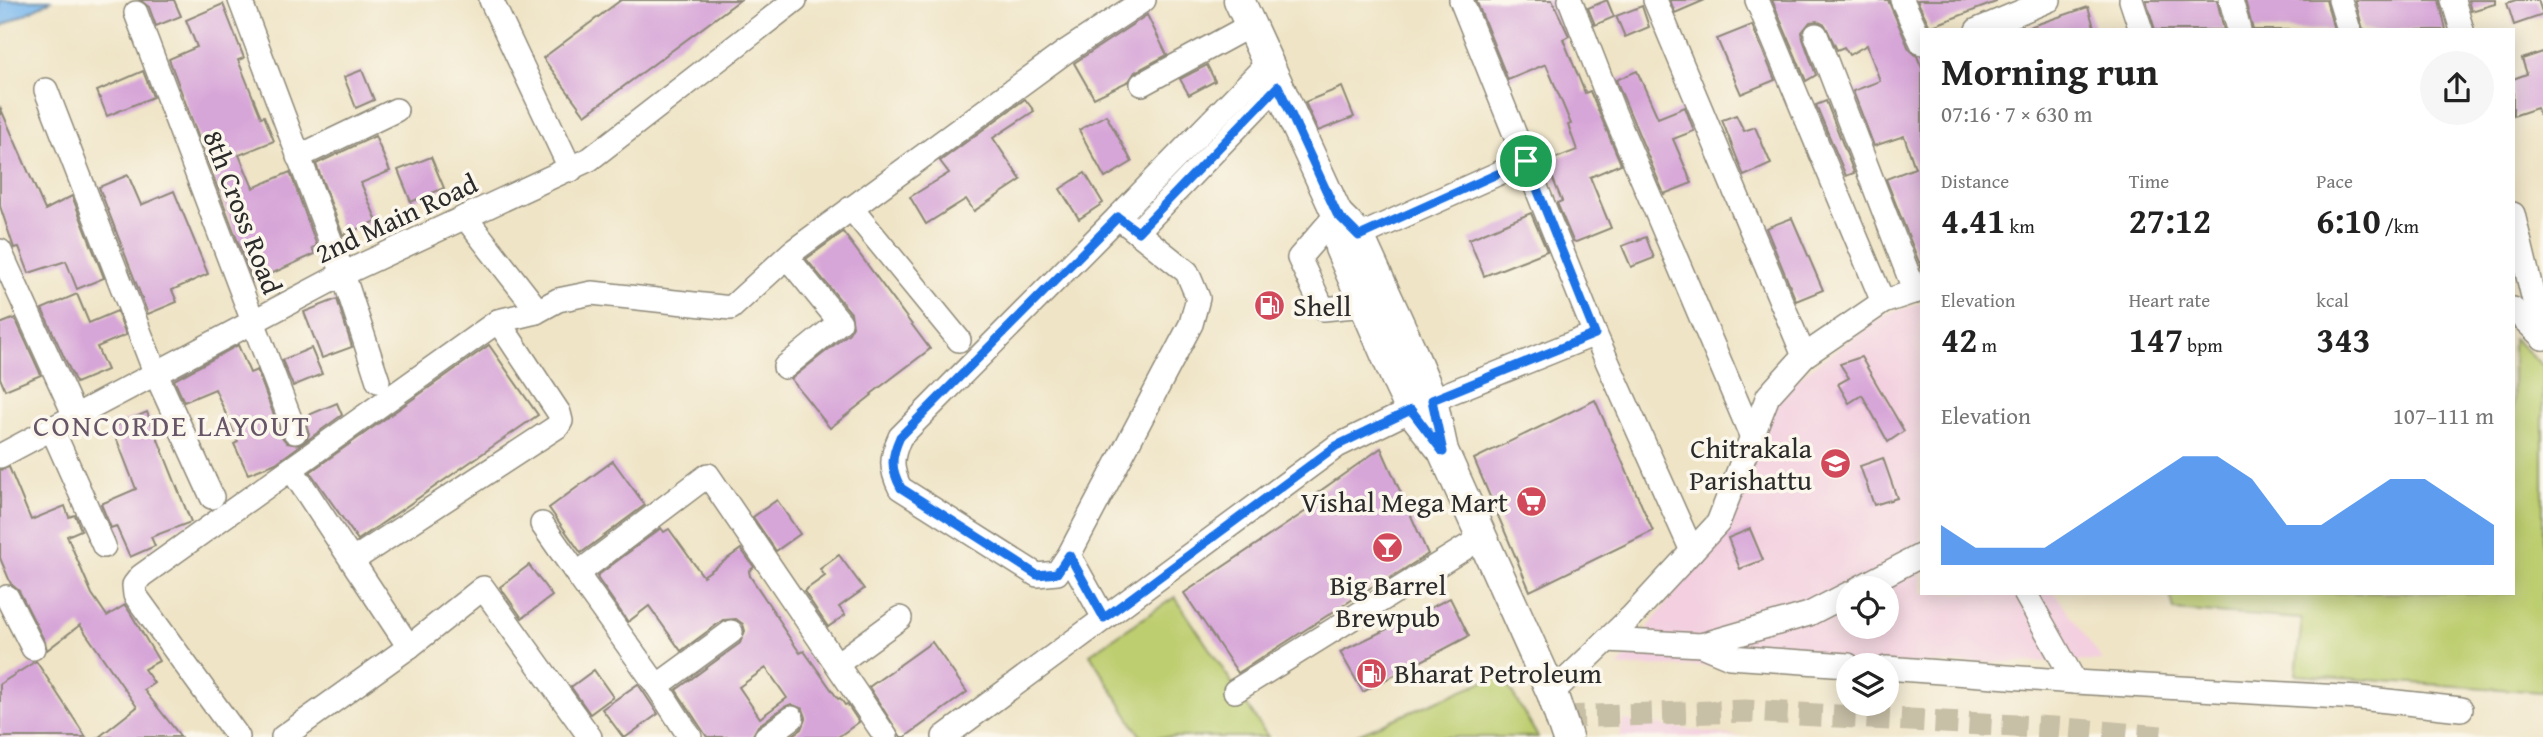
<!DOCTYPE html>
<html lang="en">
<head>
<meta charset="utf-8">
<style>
  body { margin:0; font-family:"Gentium Book Plus",serif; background:#f6f6f6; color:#222; height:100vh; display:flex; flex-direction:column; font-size:26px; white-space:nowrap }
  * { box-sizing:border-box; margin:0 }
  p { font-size:23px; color:#767676 }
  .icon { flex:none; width:38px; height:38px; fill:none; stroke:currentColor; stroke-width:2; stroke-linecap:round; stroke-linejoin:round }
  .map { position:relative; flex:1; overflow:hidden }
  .drawer { position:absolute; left:1920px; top:28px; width:595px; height:567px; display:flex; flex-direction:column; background:#fff; border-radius:0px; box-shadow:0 4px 18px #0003 }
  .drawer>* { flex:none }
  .tools { position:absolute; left:1836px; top:576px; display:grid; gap:14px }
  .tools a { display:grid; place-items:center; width:63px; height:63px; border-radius:50%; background:#fff; box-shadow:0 4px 18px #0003; font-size:35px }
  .pin { position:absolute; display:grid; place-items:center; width:60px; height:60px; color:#fff; margin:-30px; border:4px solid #fff; border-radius:50%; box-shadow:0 2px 7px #0007 }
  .round { display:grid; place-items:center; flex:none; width:74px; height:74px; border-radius:37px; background:#f6f6f6 }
  .headline { display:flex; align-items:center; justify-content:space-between; height:119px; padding:0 21px }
  h1 { font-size:38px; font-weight:800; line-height:52px }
  .stats { display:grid; grid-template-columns:repeat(3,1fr); gap:10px; height:119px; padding:7px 21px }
  .stats div { display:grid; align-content:center }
  .stats b { font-size:35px; font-weight:800 }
  .stats small { font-size:19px; font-weight:400 }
  .stats p { font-size:19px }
  .chart { height:196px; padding:14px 21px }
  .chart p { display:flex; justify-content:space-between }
  .chart svg { width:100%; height:126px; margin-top:7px; fill:#1a73e8; opacity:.7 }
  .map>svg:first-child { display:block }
</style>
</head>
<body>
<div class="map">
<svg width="2543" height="737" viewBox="0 0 2543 737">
  <rect width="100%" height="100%" fill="#fbf7ec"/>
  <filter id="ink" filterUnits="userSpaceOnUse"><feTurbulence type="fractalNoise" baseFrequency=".0143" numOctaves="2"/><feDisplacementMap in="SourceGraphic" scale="14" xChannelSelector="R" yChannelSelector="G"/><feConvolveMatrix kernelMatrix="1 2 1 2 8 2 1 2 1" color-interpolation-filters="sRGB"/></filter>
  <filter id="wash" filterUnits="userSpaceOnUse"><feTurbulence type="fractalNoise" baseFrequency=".00686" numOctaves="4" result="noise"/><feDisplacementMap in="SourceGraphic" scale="28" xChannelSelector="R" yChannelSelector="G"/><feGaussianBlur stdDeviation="1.57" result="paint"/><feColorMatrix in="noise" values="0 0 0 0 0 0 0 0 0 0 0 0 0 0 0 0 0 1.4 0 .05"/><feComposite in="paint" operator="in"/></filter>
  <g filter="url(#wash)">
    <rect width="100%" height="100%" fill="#efe4c6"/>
    <g fill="#f3cfdf" fill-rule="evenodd">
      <path d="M 1921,303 L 1922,593 L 2055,593 L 2103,661 L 1618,667 L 1725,527 L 1772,400 L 1811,368 L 1886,314 ZM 1848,588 L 1886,588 L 1886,626 L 1848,626 Z"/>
      <path d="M 1623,720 L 1742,737 L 1620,737 Z"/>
    </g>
    <g fill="#bdce70" stroke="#747c4e" stroke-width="2">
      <path d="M 2513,338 L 2543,366 L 2543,692 L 2296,675 L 2302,619 L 2174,610 L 2170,593 L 2513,593 Z"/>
      <path d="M 1175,597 L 1268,737 L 1141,737 L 1090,654 Z"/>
      <path d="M 1501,674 L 1538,737 L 1351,737 Z"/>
    </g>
    <path fill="#79b7ed" stroke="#52718c" stroke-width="2" d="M 0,0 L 52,0 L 0,27 Z"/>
    <g id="blocks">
      <g fill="#d7a6d8" fill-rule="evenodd">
        <path d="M 140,0 L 174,0 L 181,16 L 156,26 L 149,7 Z"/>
        <path d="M 621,0 L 740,0 L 585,115 L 543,58 Z"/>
        <path d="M 1476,0 L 1552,0 L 1569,36 L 1563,39 L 1585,93 L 1590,91 L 1621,164 L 1590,177 L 1611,228 L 1576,242 L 1573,241 L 1557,203 L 1562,201 L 1546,162 L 1577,150 L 1568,125 L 1571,124 L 1546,64 L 1508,80 Z"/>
        <path d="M 1607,0 L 1614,17 L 1595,25 L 1588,8 Z"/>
        <path d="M 1670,0 L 1705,0 L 1675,13 Z"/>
        <path d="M 1772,0 L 1888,0 L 1909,49 L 1917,56 L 1922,68 L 1922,270 L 1886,179 L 1915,168 L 1904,136 L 1874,146 L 1853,91 L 1880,81 L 1867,45 L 1849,55 L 1844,47 L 1837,50 L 1825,25 L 1817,21 L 1810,22 L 1802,32 L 1803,39 L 1816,75 L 1806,81 Z"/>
        <path d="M 1917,0 L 1996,0 L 1996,2 L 1930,27 Z"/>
        <path d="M 2146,0 L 2217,0 L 2224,30 L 2155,30 Z"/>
        <path d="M 2245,0 L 2326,0 L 2334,30 L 2253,30 Z"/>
        <path d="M 2355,0 L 2439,0 L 2446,30 L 2363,30 Z"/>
        <path d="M 2468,0 L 2495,0 L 2495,4 L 2471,11 Z"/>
        <path d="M 2516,0 L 2538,0 L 2543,15 L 2514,25 L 2507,3 Z"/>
        <path d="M 223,4 L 244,58 L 238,60 L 261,117 L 264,116 L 274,141 L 239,155 L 253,188 L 290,172 L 317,246 L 312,248 L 315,254 L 253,282 L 169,59 L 197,47 L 186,20 Z"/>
        <path d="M 1642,6 L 1649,27 L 1625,37 L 1616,16 Z"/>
        <path d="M 2088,7 L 2095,30 L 2029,30 L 2029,27 Z"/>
        <path d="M 1147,15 L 1167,55 L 1135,72 L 1129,81 L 1094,98 L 1074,63 Z"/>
        <path d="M 1752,25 L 1775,80 L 1741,94 L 1717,39 Z"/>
        <path d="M 2543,52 L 2543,113 L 2539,114 L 2537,108 L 2513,116 L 2513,79 L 2527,74 L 2522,59 Z"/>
        <path d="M 1207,65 L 1215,81 L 1189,95 L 1180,79 Z"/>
        <path d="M 362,70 L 374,100 L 356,108 L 344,77 Z"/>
        <path d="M 143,71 L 153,97 L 107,116 L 97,91 Z"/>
        <path d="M 1637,71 L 1658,118 L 1685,107 L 1694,131 L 1673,139 L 1692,183 L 1664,194 L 1616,80 Z"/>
        <path d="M 1342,87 L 1354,117 L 1318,131 L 1305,102 Z"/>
        <path d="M 1025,99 L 1034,111 L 993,138 L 1021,180 L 974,211 L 966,199 L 926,224 L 910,197 L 949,173 L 940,161 Z"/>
        <path d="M 1826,101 L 1854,173 L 1846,176 L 1816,105 Z"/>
        <path d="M 0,107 L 45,210 L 72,196 L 104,278 L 77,289 L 66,261 L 29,273 L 19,247 L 14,248 L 0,206 Z"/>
        <path d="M 1106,115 L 1132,162 L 1105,178 L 1079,130 Z"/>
        <path d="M 1736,115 L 1744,131 L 1755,127 L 1771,164 L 1744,176 L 1722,120 Z"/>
        <path d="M 375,136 L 390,171 L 361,183 L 377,221 L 343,235 L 316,164 Z"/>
        <path d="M 431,157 L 444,188 L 411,202 L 398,170 Z"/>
        <path d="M 1085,173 L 1103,203 L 1079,219 L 1060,189 Z"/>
        <path d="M 128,175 L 141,205 L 174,191 L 208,274 L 172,290 L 177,302 L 148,314 L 99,187 Z"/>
        <path d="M 1531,213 L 1547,251 L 1484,276 L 1469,239 Z"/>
        <path d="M 1792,218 L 1823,290 L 1796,301 L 1766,228 Z"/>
        <path d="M 843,232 L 930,349 L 871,394 L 872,395 L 830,428 L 791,379 L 849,333 L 853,326 L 851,313 L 806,259 Z"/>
        <path d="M 1646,237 L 1654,258 L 1631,267 L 1622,246 Z"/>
        <path d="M 77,294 L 89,323 L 117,311 L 126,335 L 97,347 L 107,370 L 76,383 L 42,309 Z"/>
        <path d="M 337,299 L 352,347 L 322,358 L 304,312 Z"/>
        <path d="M 15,318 L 41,375 L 5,390 L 0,378 L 0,324 Z"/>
        <path d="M 238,345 L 250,373 L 257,370 L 282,437 L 287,443 L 299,445 L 306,440 L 309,434 L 304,417 L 337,403 L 342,415 L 276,463 L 248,474 L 234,444 L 238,442 L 215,389 L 184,402 L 174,380 Z"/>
        <path d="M 489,345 L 538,415 L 358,540 L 310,472 Z"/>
        <path d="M 311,348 L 322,374 L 293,386 L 282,360 Z"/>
        <path d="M 1861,357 L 1904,431 L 1888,442 L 1862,395 L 1849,403 L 1838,384 L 1849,378 L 1840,364 Z"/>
        <path d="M 1595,400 L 1653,531 L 1530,591 L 1474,459 Z"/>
        <path d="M 147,412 L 191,522 L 151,537 L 155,546 L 130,557 L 116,526 L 111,528 L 101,504 L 136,489 L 112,427 Z"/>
        <path d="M 1381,448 L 1428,554 L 1376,587 L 1375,585 L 1238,673 L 1184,593 L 1318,503 L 1313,496 Z"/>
        <path d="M 1883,458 L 1897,498 L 1874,505 L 1860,466 Z"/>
        <path d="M 613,461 L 645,505 L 581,553 L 549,508 Z"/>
        <path d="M 9,467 L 31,520 L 65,506 L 69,517 L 75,515 L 81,530 L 67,536 L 92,594 L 107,616 L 125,605 L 131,614 L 159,661 L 144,669 L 154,683 L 144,690 L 181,737 L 99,737 L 137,707 L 80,625 L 47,650 L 45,642 L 19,591 L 11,584 L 0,558 L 0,470 Z"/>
        <path d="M 777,500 L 800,534 L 776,551 L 753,517 Z"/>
        <path d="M 661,528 L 664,532 L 669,529 L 703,576 L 741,549 L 754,567 L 749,571 L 750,576 L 782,624 L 781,625 L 800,653 L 804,651 L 838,699 L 840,698 L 845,705 L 847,704 L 859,722 L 838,737 L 790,737 L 801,729 L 806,717 L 803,709 L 791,704 L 784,707 L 758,726 L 752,737 L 707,737 L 676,690 L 740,643 L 745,631 L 743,624 L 736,619 L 723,620 L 681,651 L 649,606 L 628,622 L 598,579 L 597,576 ZM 766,668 L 787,698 L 760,718 L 739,687 Z"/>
        <path d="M 1750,529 L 1763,560 L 1740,569 L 1728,538 Z"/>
        <path d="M 839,555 L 864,589 L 839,607 L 845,615 L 828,627 L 804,591 L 825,576 L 820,569 Z"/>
        <path d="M 529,565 L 552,596 L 522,618 L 500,587 Z"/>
        <path d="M 1450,598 L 1469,636 L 1363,692 L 1340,652 Z"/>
        <path d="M 932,642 L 967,692 L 905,737 L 901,737 L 869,687 Z"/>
        <path d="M 36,661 L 86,737 L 0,737 L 0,684 Z"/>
        <path d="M 594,670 L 613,697 L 590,714 L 571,687 Z"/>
        <path d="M 638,684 L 658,714 L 626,737 L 623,737 L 602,709 Z"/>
      </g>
    </g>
  </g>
  <g filter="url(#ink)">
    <use href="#blocks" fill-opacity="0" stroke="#8d8878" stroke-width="2"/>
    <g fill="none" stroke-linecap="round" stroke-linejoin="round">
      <path stroke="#c8bfa7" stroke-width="23" stroke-dasharray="23 11" stroke-linecap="butt" d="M 1561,717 L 1745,711 L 2054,728 L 2161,737"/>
      <defs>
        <g id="minor">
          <path d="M 240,0 L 343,274 L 378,381"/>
          <path d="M 491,0 L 571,170"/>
          <path d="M 1461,0 L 1595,334 L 1692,551"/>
          <path d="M 1570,0 L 1613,110 L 1751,435"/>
          <path d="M 1655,0 L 1804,356"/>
          <path d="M 1757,0 L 1883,302"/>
          <path d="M 1902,0 L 1922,43"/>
          <path d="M 2131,0 L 2141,30"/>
          <path d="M 2231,0 L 2239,30"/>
          <path d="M 2340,0 L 2349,30"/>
          <path d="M 2453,0 L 2462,30"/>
          <path d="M 136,13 L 295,432"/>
          <path d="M 1977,30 L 2049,0"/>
          <path d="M 1816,35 L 1915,292"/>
          <path d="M 1142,84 L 1249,26"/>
          <path d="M 46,90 L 155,372 L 212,497"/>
          <path d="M 298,157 L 396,110"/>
          <path d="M 851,208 L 959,340"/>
          <path d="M 1337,214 L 1299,258 L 1323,309 L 1365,305"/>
          <path d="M 2513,214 L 2543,338"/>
          <path d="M 1118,217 L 1267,64"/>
          <path d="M 1137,232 L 1277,86"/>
          <path d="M 1345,245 L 1359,236 L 1526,161"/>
          <path d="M 0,251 L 75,416"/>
          <path d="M 2513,309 L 2543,338"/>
          <path d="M 536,312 L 558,300 L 592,293 L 731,308 L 792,252 L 1065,52 L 1144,0"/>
          <path d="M 785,367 L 840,322 L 787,257"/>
          <path d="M 1432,400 L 1595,334"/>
          <path d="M 52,429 L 104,546"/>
          <path d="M 0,456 L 343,274 L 590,159 L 795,0"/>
          <path d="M 292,470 L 409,647 L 483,588 L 590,737"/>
          <path d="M 542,524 L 577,574"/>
          <path d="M 1069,555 L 1191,324 L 1198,298 L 1187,272 L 1118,217 L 900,437 C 891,457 890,468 900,488 L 1037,575 L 1057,573 L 1069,555 L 1104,618"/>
          <path d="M 353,560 L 558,426 L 561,421 L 559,413 L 498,321"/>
          <path d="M 1859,588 L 1922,555"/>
          <path d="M 7,597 L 33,648"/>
          <path d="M 1607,640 L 1701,645 L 1730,657 L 1848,665"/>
          <path d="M 1701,645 L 1809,614 L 1848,594"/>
          <path d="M 837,664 L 900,618"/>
          <path d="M 1886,668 L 2075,682 L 2025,593"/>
          <path d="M 2075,682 L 2360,698 L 2461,709"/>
          <path d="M 657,686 L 731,632"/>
          <path d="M 1235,691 L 1481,538"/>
          <path d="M 1552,693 L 1632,616 L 1718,523 L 1768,396 L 1804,356 L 1883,302 L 1922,289"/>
          <path d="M 238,737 L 135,595 L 134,585 L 141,576 L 498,321 L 536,312 L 532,303 L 465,217"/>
          <path d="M 283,737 L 409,647"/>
          <path d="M 690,737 L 657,686 L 577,574 L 708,475 L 886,737"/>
          <path d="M 766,737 L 792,718"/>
          <path d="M 944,737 L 1337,446 L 1411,410"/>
        </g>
        <g id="major">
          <path d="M 1239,0 L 1337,214 L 1359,236 L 1410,348 L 1432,400 L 1443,451 L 1552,693 L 1567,737"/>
          <path d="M 1337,214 L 1340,248 L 1400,387 L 1411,410 L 1439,446"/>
        </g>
      </defs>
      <use href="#minor" stroke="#8d8878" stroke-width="26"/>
      <use href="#major" stroke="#8d8878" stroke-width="33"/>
      <use href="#minor" stroke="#fff" stroke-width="23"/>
      <use href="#major" stroke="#fff" stroke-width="30"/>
    </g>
  </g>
  <g fill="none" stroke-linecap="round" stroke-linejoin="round" filter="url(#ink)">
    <defs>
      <path id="route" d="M 1278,86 L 1337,214 L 1359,236 L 1526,161 L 1595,334 L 1432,400 L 1443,452 L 1411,410 L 1336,446 L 1104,618 L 1069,555 L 1057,573 L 1037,575 L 901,488 C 890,468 891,457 900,437 L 1118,217 L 1138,232 Z"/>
    </defs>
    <use href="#route" stroke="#fff" stroke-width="14"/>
    <use href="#route" stroke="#1a73e8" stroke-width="9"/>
  </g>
  <defs>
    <symbol id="fuel-disc" viewBox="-11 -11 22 22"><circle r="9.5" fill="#d1495b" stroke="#fbf7ec"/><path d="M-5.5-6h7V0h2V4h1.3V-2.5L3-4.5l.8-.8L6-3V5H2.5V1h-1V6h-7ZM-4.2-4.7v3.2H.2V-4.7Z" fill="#fff"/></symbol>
    <symbol id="university-disc" viewBox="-11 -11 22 22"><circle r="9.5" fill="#d1495b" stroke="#fbf7ec"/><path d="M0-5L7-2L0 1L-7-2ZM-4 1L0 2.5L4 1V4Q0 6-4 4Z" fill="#fff"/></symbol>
    <symbol id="supermarket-disc" viewBox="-11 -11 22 22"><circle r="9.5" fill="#d1495b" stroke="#fbf7ec"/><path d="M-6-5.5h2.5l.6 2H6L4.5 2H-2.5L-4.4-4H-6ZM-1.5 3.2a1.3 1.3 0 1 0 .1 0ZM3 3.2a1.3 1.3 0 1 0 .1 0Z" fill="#fff"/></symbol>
    <symbol id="bar-disc" viewBox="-11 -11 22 22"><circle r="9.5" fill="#d1495b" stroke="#fbf7ec"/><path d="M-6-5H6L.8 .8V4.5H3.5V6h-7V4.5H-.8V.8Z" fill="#fff"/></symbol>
  </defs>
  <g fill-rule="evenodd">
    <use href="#fuel-disc" x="1252" y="288" width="35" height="35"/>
    <use href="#university-disc" x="1818" y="446" width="35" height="35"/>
    <use href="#supermarket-disc" x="1514" y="484" width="35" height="35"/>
    <use href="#bar-disc" x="1370" y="530" width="35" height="35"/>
    <use href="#fuel-disc" x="1354" y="656" width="35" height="35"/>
  </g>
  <g text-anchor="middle" stroke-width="7" stroke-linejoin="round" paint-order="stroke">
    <g font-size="28" fill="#2b2b2b" stroke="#fbf7ec">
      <text transform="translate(243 212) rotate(69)" y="10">8th Cross Road</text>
      <text transform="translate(396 218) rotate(-25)" y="10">2nd Main Road</text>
    </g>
    <g font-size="28" fill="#2b2b2b" stroke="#fbf7ec" text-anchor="start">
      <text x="1293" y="316">Shell</text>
      <text x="1812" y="458" text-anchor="end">Chitrakala<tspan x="1812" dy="32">Parishattu</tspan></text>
      <text x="1508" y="512" text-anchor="end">Vishal Mega Mart</text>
      <text x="1388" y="595" text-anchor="middle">Big Barrel<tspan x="1388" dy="32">Brewpub</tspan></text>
      <text x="1394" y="683">Bharat Petroleum</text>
    </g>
    <g font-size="30" letter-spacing="2" fill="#675668" stroke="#fbf7ec">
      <text x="172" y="436">CONCORDE LAYOUT</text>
    </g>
  </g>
</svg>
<div class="tools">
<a><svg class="icon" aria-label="locate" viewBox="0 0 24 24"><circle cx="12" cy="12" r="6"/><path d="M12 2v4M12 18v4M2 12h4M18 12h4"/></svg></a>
<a><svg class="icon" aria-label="layers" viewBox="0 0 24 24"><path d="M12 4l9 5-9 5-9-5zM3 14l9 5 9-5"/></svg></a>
</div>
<div class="pin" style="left:1526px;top:161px;background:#1e9e55"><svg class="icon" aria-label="arrive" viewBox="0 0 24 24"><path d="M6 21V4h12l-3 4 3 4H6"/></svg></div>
<section class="drawer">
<div class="headline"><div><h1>Morning run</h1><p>07:16 · 7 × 630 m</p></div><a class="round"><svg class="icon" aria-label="share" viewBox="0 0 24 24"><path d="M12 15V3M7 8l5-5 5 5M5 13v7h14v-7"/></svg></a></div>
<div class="stats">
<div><p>Distance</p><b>4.41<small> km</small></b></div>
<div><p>Time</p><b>27:12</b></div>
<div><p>Pace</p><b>6:10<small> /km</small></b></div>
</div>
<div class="stats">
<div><p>Elevation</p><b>42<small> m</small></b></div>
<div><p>Heart rate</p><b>147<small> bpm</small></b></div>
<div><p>kcal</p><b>343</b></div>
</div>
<div class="chart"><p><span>Elevation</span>107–111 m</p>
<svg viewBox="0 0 160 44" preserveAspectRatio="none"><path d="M0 44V30L10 38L20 38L30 38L40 30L50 22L60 14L70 6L80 6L90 14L100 30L110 30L120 22L130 14L140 14L150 22L160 30V44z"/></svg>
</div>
</section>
</div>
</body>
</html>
